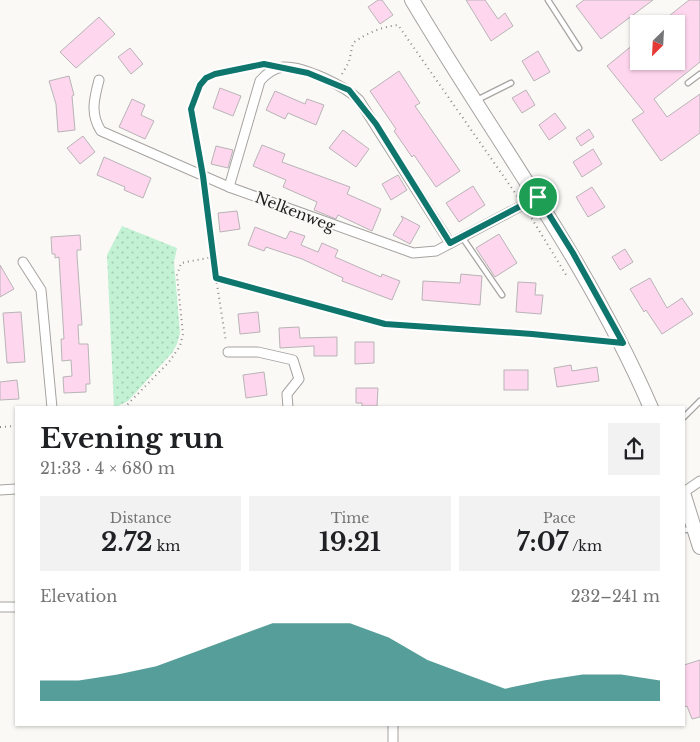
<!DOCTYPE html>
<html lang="en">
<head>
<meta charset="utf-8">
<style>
  body { margin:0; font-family:"Libre Baskerville",serif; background:#f2f2f2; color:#202124; height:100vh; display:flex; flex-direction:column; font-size:19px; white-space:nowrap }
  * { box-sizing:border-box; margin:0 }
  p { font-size:16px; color:#757577 }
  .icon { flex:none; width:28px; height:28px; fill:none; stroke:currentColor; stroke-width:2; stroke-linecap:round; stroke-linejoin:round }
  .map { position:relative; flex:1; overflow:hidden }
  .details { position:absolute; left:15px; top:406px; width:670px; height:320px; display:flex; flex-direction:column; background:#fff; border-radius:0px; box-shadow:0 1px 4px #0004 }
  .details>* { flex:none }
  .needle { width:32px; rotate:204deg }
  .fabs { position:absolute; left:630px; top:15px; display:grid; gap:10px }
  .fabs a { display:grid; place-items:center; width:55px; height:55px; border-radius:0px; background:#fff; box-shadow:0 1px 4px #0004; font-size:25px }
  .pin { position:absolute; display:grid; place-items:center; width:42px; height:42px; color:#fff; margin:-21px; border:2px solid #fff; border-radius:50%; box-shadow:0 1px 5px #0007 }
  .round { display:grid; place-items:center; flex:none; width:52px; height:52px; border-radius:0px; background:#f2f2f2 }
  .head { display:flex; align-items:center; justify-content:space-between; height:85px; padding:0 25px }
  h1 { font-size:28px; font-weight:700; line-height:38px }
  .figures { display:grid; grid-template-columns:repeat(3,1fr); gap:8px; height:85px; padding:5px 25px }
  .figures div { display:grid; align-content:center; border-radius:0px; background:#f2f2f2; text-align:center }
  .figures b { font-size:25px; font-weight:700 }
  .figures small { font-size:14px; font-weight:400 }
  .figures p { font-size:14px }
  .chart { height:140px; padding:10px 25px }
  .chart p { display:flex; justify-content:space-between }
  .chart svg { width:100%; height:90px; margin-top:5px; fill:#0f766e; opacity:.7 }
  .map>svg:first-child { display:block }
</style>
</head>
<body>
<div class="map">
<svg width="700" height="742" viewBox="0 0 700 742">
  <defs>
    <pattern id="park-dots" width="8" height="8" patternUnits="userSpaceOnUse" patternTransform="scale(1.25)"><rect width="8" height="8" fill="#c2f1d3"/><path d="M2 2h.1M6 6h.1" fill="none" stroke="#a6ceb5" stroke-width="1.8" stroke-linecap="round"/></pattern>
  </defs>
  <rect width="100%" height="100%" fill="#fbf9f6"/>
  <path fill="url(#park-dots)" d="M 122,226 L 177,248 L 174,262 L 180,333 L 177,344 L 172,353 L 128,401 L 114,408 L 107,255 Z"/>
  <g fill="#fed6ee" stroke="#b8b4b6">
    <path d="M 378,0 L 382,0 L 393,15 L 380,24 L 368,7 Z"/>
    <path d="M 466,0 L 485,0 L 498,19 L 505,13 L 513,26 L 491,41 Z"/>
    <path d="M 584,0 L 653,0 L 601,39 L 576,6 Z"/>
    <path d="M 689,0 L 700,0 L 700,62 L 654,99 L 667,117 L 700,94 L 700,133 L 661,161 L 632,120 L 644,112 L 607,66 L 639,40 L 639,61 L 676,61 L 676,24 L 659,24 Z"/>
    <path d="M 99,17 L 115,34 L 76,68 L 60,52 Z"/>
    <path d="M 130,48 L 143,64 L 131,74 L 118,57 Z"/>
    <path d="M 538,51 L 550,72 L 534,81 L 522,61 Z"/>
    <path d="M 399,71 L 420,103 L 415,106 L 460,171 L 436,187 L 414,155 L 412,157 L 394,131 L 396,129 L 370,91 Z"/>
    <path d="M 69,76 L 74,95 L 72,96 L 75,130 L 58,132 L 56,104 L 49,81 Z"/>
    <path d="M 220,88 L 241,96 L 233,116 L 213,108 Z"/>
    <path d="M 526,90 L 535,105 L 522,113 L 512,98 Z"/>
    <path d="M 275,91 L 305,104 L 307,99 L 324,105 L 316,125 L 288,113 L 285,119 L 266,110 Z"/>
    <path d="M 132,99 L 145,105 L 141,115 L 154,121 L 145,139 L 119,127 Z"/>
    <path d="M 555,113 L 566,128 L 549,140 L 539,125 Z"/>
    <path d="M 589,129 L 594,137 L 581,146 L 576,138 Z"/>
    <path d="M 343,130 L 369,149 L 356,167 L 329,148 Z"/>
    <path d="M 83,136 L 95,152 L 80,164 L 67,148 Z"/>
    <path d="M 262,145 L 285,154 L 282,162 L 350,187 L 347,194 L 381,209 L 372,231 L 338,215 L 336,219 L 314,210 L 317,202 L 283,187 L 286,180 L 253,166 Z"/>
    <path d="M 216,146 L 233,150 L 228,168 L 211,164 Z"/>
    <path d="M 593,149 L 602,164 L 582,177 L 573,162 Z"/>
    <path d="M 104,157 L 151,178 L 143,198 L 124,190 L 125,187 L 97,175 Z"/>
    <path d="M 398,175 L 407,190 L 391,200 L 382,184 Z"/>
    <path d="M 473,186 L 485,205 L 459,222 L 446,203 Z"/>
    <path d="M 592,187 L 605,207 L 588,217 L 576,197 Z"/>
    <path d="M 237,211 L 240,229 L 220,232 L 218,213 Z"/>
    <path d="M 401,216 L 420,226 L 410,244 L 393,235 L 403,219 Z"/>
    <path d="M 255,227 L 286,239 L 290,231 L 305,236 L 301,245 L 318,252 L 322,243 L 338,250 L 335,257 L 381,277 L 382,274 L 400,281 L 392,300 L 342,281 L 343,278 L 302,259 L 266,247 L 264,251 L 248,245 Z"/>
    <path d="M 499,234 L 517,263 L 495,277 L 476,248 Z"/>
    <path d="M 80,235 L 81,250 L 77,250 L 77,256 L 82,325 L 78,325 L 79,344 L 88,344 L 90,384 L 86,384 L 86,392 L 64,393 L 63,377 L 72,376 L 71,360 L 62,361 L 61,339 L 64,339 L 59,257 L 55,258 L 55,254 L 52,254 L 51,237 Z"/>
    <path d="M 625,249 L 633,262 L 620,270 L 612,257 Z"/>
    <path d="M 0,265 L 14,289 L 0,297 Z"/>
    <path d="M 461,274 L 482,276 L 480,305 L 422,300 L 423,281 L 460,283 Z"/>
    <path d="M 650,278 L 667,308 L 682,298 L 693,314 L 662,334 L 646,310 L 644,312 L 630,289 Z"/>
    <path d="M 518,282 L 536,283 L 535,295 L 543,295 L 541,314 L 516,312 Z"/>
    <path d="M 21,312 L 25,362 L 7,363 L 3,313 Z"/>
    <path d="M 258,312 L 260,332 L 240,334 L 238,314 Z"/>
    <path d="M 299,327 L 300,338 L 337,337 L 337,356 L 314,356 L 314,346 L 280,348 L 279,328 Z"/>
    <path d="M 355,342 L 374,342 L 374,363 L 355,364 Z"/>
    <path d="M 571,365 L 572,371 L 597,367 L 599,381 L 557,387 L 554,368 Z"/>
    <rect x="504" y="370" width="24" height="20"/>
    <path d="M 264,372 L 267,395 L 246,398 L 243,375 Z"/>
    <path d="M 17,380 L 19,399 L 0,400 L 0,382 Z"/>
    <path d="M 356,388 L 378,388 L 377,406 L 362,406 L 362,403 L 356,403 Z"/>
    <path d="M 700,660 L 700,717 L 692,719 L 687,706 L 684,707 L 684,665 Z"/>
  </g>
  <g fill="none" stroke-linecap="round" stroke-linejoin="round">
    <defs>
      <g id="lane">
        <path d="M 548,0 L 579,48"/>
        <path d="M 688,83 L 700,74"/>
        <path d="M 477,100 L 511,83"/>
        <path d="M 462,237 L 502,295"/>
        <path d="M 684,417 L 700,401"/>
        <path d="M 684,530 L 693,529"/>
      </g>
      <g id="street">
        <path d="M 99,80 C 94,99 90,114 101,131 L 229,187 L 413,253 L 436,251 L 538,197"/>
        <path d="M 229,187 L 260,81 C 266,74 274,68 283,67 C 304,66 345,86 359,100 L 450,243"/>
        <path d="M 23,262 L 41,290 L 52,408"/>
        <path d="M 228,352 L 258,352 L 293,360 L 299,379 L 287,394 L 288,408"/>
        <path d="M 0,490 L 16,489"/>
        <path d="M 684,492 L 700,481"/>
        <path d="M 0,607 L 16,607"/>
        <path d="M 393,725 L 393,742"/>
      </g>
      <g id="secondary">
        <path d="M 412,0 C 493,137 587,260 651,408"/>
        <path d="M 684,496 L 700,547"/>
      </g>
    </defs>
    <use href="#lane" stroke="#a6a3a1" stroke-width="7"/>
    <use href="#street" stroke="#a6a3a1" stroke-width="11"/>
    <use href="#secondary" stroke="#a6a3a1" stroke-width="16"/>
    <g stroke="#8a8987" stroke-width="2" stroke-dasharray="1 4" stroke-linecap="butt">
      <path d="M 342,74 L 349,62 L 353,43 C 367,33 381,27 398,25 L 518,197"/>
      <path d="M 201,163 C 198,146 191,126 191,109 C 191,72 234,68 262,64"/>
      <path d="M 205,187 L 216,278 L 385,324 L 603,340"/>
      <path d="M 529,214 L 568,278"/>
      <path d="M 216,278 L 226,342"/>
      <path d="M 124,408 L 169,362 L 180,346 L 183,334 L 177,275 L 181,263 L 213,257"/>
      <path d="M 0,427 L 16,426"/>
    </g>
    <use href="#lane" stroke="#fff" stroke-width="4.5"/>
    <use href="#street" stroke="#fff" stroke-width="9"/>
    <use href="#secondary" stroke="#fff" stroke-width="14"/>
  </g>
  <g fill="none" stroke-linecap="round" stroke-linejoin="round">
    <defs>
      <path id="route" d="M 264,64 L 308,73 L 349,90 L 376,124 L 450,243 L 538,197 L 573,253 L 623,343 L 532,334 L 385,324 L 216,278 L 203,176 L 191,109 L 200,85 L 206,78 L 215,74 Z"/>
    </defs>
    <use href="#route" stroke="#fff" stroke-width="10"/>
    <use href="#route" stroke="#0f766e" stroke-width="6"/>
  </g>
  <g text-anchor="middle" stroke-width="4" stroke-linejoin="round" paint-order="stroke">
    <g font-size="15" fill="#201f1e" stroke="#fbf9f6">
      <text transform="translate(295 212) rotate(21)" y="5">Nelkenweg</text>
    </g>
  </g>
</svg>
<div class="fabs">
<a><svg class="needle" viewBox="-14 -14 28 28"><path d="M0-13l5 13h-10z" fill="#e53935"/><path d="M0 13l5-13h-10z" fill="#757577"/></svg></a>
</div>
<div class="pin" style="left:538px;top:197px;background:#1e9e55"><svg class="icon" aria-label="arrive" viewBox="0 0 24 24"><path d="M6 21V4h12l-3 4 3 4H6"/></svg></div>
<section class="details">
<div class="head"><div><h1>Evening run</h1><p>21:33 · 4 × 680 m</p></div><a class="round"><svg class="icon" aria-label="share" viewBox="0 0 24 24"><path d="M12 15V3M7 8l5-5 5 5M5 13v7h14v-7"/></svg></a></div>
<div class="figures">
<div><p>Distance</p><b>2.72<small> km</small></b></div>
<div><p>Time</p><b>19:21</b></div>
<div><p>Pace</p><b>7:07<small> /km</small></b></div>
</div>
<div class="chart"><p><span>Elevation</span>232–241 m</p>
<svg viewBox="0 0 160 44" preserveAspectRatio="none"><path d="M0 44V34L10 34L20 31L30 27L40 20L50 13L60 6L70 6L80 6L90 13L100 24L110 31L120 38L130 34L140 31L150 31L160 34V44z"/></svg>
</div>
</section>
</div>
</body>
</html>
